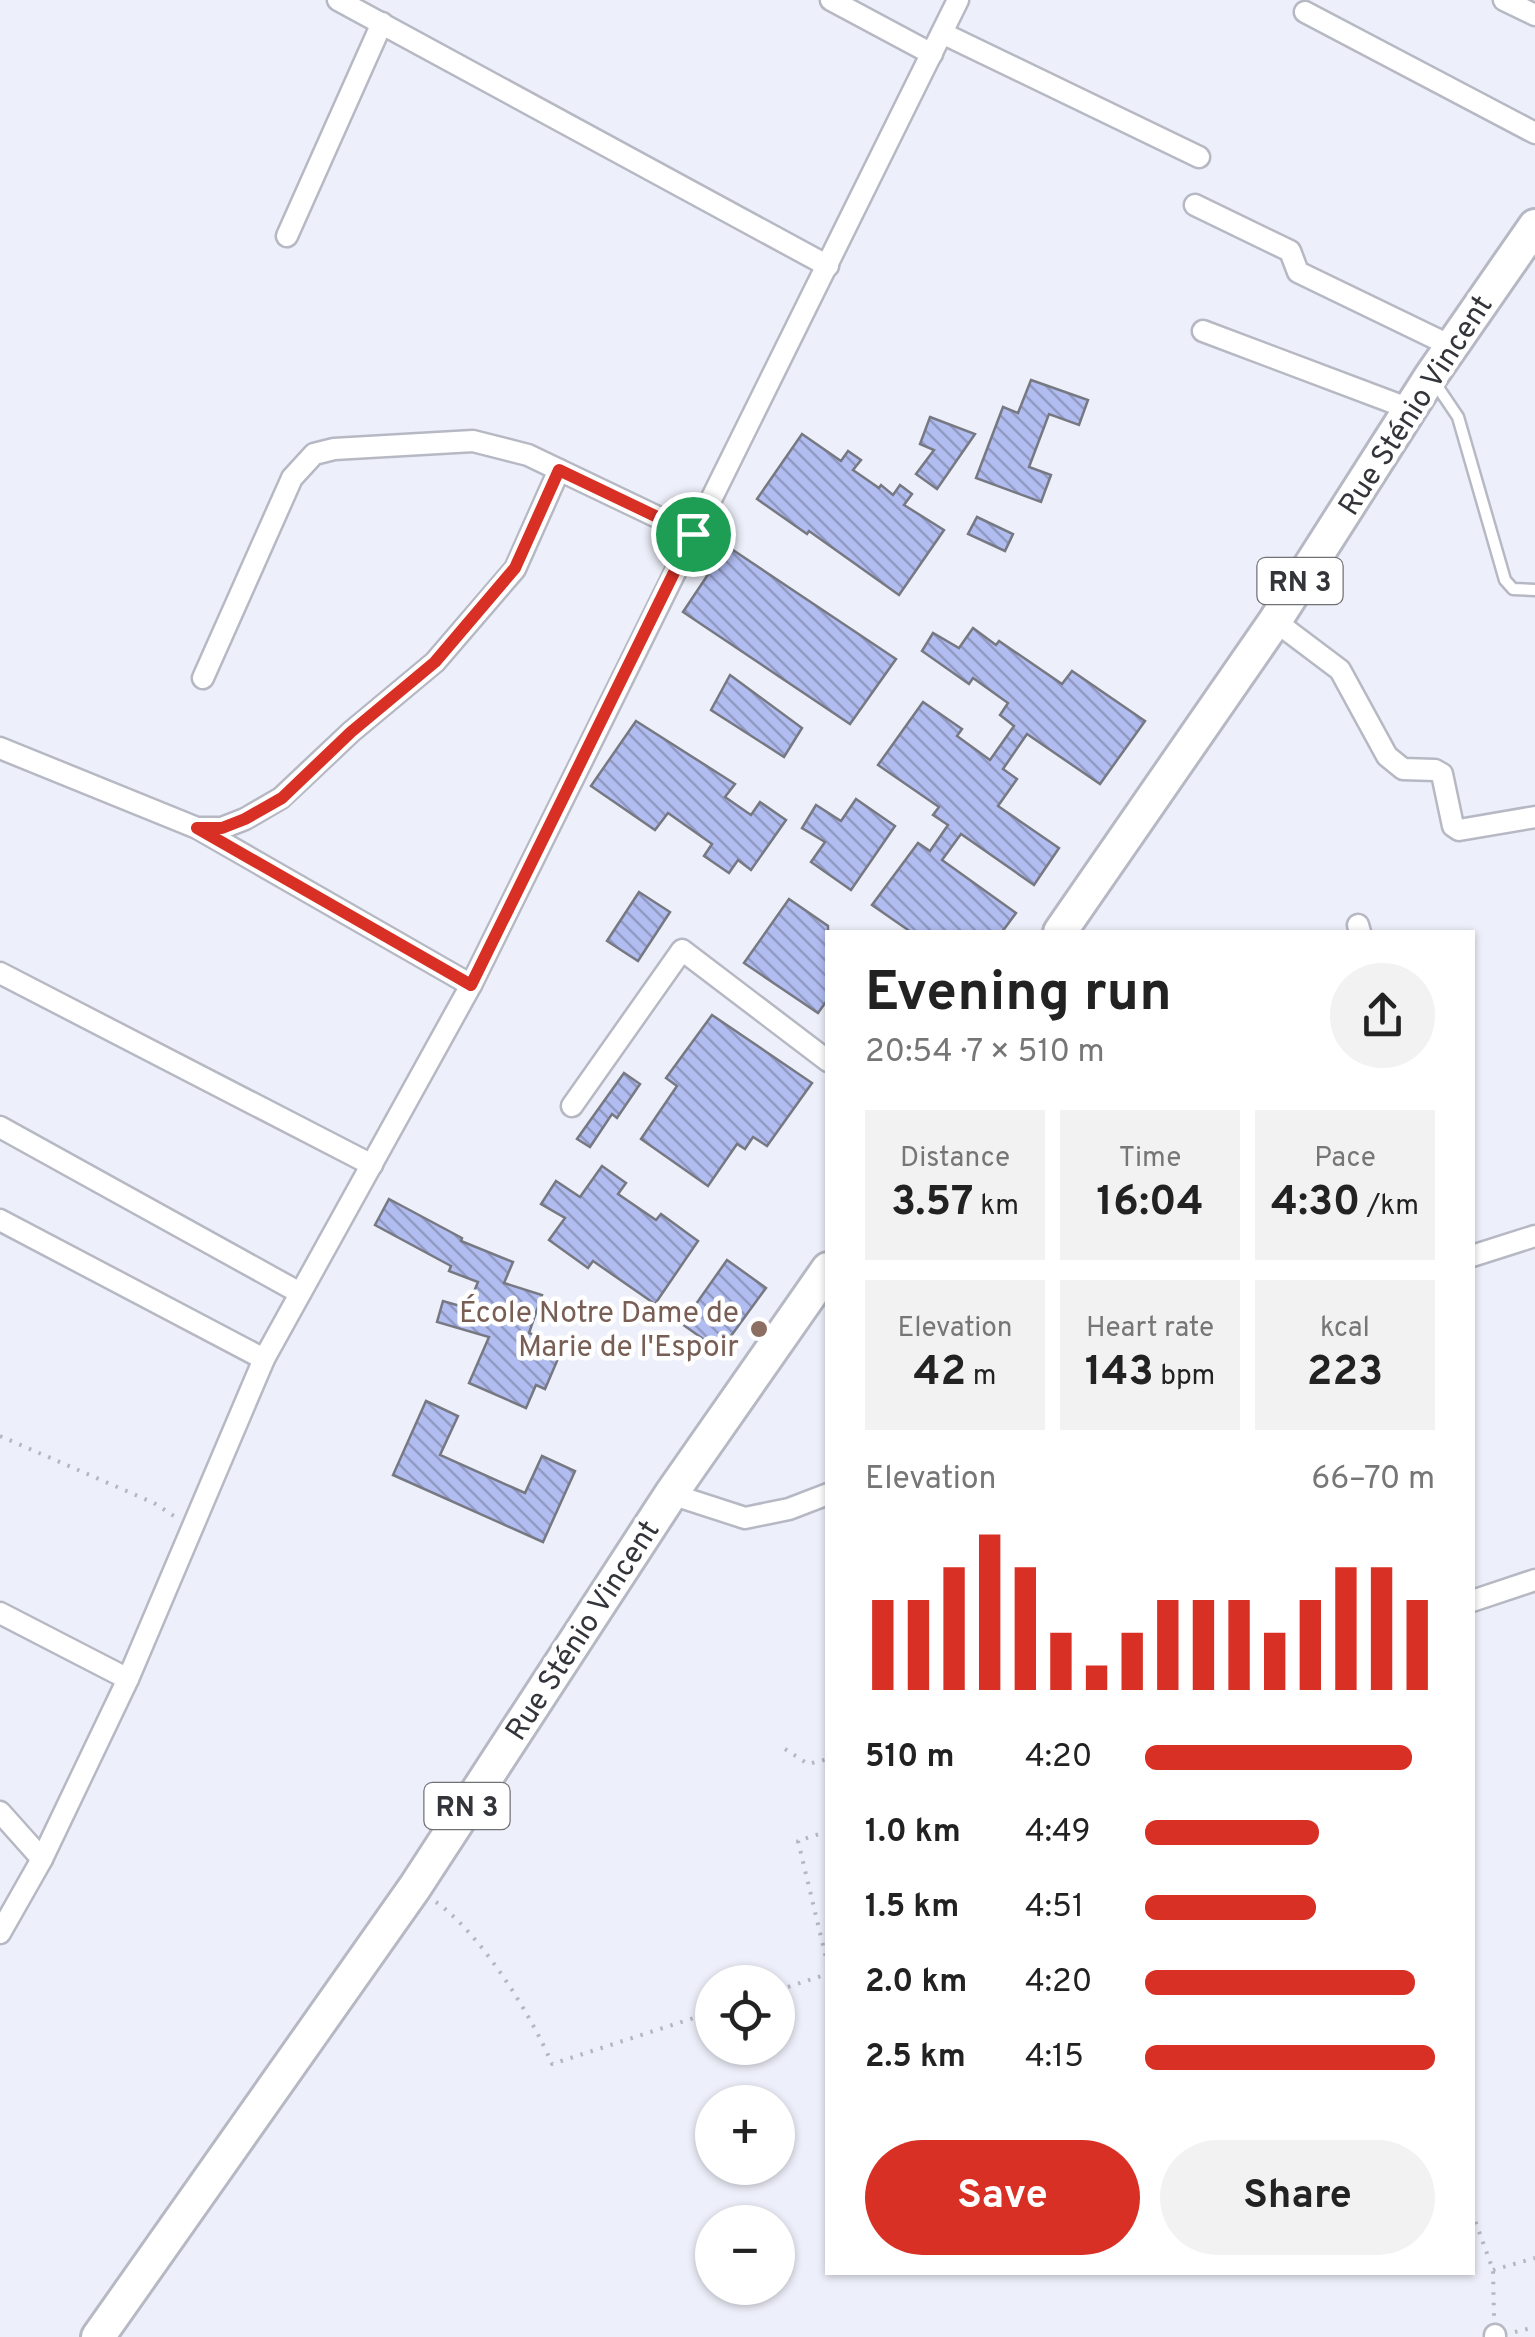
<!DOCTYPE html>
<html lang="en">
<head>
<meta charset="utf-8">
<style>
  body { margin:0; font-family:Overpass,sans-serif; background:#f2f2f2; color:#222; height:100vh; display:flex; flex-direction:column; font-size:38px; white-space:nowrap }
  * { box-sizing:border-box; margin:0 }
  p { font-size:32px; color:#767676 }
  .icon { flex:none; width:55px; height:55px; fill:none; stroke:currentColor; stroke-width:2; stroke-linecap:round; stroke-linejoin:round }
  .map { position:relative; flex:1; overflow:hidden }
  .sheet { position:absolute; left:825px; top:930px; width:650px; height:1345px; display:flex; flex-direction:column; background:#fff; border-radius:0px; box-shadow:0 2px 8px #0004 }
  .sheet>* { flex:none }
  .buttons { position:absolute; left:695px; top:1965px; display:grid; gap:20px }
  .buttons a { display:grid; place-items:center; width:100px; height:100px; border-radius:50%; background:#fff; box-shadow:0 2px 8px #0004; font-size:50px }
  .pin { position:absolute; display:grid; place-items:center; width:85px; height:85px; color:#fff; margin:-42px; border:5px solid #fff; border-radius:50%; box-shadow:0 2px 10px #0007 }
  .round { display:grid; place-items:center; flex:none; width:105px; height:105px; border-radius:52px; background:#f2f2f2 }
  .overview { display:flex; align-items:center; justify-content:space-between; height:170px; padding:0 40px }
  h1 { font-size:55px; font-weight:700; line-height:75px }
  .metrics { display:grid; grid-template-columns:repeat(3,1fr); gap:15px; height:170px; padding:10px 40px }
  .metrics div { display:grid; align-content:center; border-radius:0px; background:#f2f2f2; text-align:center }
  .metrics b { font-size:42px; font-weight:700 }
  .metrics small { font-size:28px; font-weight:400 }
  .metrics p { font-size:28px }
  .chart { height:280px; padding:20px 40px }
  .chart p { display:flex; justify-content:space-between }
  .chart svg { width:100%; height:180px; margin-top:10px; stroke:#d93025; stroke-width:6 }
  .button { display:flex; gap:20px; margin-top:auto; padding:20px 40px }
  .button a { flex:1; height:115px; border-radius:60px; background:#d93025; color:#fff; font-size:40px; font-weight:700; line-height:115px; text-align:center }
  .button a+a { background:#f2f2f2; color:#222 }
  ul { padding:0 40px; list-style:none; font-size:32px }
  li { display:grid; grid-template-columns:160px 120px 1fr; align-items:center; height:75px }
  li i { height:25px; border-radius:12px; background:#d93025 }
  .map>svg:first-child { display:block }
</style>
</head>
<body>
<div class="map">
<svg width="1535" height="2337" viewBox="0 0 1535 2337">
  <defs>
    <pattern id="building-back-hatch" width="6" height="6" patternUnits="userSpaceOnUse" patternTransform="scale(2.5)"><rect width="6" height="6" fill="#b1bcf0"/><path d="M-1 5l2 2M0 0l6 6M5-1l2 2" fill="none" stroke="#919ac3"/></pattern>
  </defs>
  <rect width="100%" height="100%" fill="#edeffa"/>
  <g fill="url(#building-back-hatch)" stroke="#777982" stroke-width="2.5">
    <path d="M 1031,380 L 1088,400 L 1079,425 L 1049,414 L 1029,467 L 1051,475 L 1041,502 L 976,478 L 1003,407 L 1018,413 Z"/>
    <path d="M 930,417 L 975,434 L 937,489 L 916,474 L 934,450 L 920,444 Z"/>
    <path d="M 802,434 L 841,461 L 848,451 L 861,460 L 853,470 L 879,488 L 881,485 L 893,495 L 900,485 L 912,494 L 904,505 L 944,530 L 899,595 L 809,531 L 807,534 L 757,499 Z"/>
    <path d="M 977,517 L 1013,534 L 1005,551 L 968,534 Z"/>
    <path d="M 727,546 L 896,659 L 850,724 L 683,612 Z"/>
    <path d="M 973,628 L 996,645 L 999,641 L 1062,684 L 1072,671 L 1145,721 L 1100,784 L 1027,734 L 1003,769 L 1017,779 L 998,806 L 1059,848 L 1034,885 L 961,834 L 942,860 L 1016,913 L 1002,932 L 911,932 L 872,905 L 918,843 L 930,851 L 948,825 L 933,815 L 939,807 L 878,765 L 923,702 L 962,729 L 957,736 L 990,760 L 1014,726 L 1000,715 L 1008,703 L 973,678 L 969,684 L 922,651 L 933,633 L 959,648 Z"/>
    <path d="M 730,675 L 802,728 L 784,757 L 711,710 Z"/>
    <path d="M 636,721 L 735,784 L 725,797 L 751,815 L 760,802 L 786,820 L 751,870 L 738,860 L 729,873 L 704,856 L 712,844 L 668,813 L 655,830 L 591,786 Z"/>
    <path d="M 856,799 L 895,826 L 851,890 L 811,862 L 825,842 L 802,828 L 816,805 L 841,821 Z"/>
    <path d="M 639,892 L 670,912 L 638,961 L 607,941 Z"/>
    <path d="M 789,899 L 828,926 L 828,999 L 818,1013 L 744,963 Z"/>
    <path d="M 712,1015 L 812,1083 L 767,1146 L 753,1137 L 745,1149 L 737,1144 L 708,1186 L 641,1139 L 677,1086 L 666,1078 Z"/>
    <path d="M 624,1073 L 640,1084 L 617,1118 L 612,1114 L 590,1147 L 577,1139 Z"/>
    <path d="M 602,1166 L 626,1183 L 618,1194 L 656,1220 L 661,1214 L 698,1241 L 655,1304 L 593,1261 L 588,1268 L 549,1240 L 565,1218 L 541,1204 L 556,1181 L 580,1197 Z"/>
    <path d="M 389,1199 L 462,1238 L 461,1241 L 513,1262 L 504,1283 L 542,1295 L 529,1333 L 563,1347 L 545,1389 L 536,1385 L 526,1408 L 469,1383 L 489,1337 L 437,1322 L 443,1301 L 467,1308 L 478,1282 L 449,1271 L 451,1266 L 375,1225 Z"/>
    <path d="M 727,1260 L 766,1288 L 720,1351 L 682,1324 Z"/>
    <path d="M 426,1401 L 458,1416 L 440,1455 L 525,1493 L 542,1456 L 575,1471 L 543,1542 L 393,1475 Z"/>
  </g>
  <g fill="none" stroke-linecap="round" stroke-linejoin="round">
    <defs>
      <path id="service" d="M 1433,380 L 1458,417 L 1505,580 L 1513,589 L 1535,590"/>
      <g id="minor">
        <path d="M 338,0 L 828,266"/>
        <path d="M 831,0 L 932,54"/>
        <path d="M 1504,0 L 1535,15"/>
        <path d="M 1305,12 L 1535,133"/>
        <path d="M 942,33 L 1199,157"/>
        <path d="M 1195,205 L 1290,251 L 1298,272 L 1451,346"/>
        <path d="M 287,236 L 382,23"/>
        <path d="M 1203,331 L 1410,409"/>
        <path d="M 1275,621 L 1340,670 L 1387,756 L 1403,769 L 1435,770 L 1442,774 L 1453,826 L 1459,830 L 1535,817"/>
        <path d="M 203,678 L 292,478 L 314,454 L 334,449 L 473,441 L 528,455 L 693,534"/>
        <path d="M 0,748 L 197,828 L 222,828 L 245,819 L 281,798 L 351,732 L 435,662 L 515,569 L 559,470"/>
        <path d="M 199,829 L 471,985"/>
        <path d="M 1358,925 L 1360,932"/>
        <path d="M 0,973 L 372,1165"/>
        <path d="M 572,1106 L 682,950 L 828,1061"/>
        <path d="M 0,1127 L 300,1293"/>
        <path d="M 0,1220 L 264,1359"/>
        <path d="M 1472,1256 L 1535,1236"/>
        <path d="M 671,1494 L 745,1518 L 789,1509 L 828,1494"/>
        <path d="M 1472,1601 L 1535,1580"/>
        <path d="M 0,1613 L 128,1679"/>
        <path d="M 0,1812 L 42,1859"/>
        <path d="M 0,1933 L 42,1859 L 128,1679 L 264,1359 L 471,985 L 958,0"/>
        <path d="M 1495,2337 L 1495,2335"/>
      </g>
      <g id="primary">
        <path d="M 1060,932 L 1275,621 L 1431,376 L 1535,226"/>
        <path d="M 98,2337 L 415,1887 L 671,1494 L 828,1269"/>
      </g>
    </defs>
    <use href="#service" stroke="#b6b9c3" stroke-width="15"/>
    <use href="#minor" stroke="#b6b9c3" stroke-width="25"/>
    <use href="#primary" stroke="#b6b9c3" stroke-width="38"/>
    <g stroke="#b5b7c0" stroke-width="4" stroke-dasharray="2.5 8" stroke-linecap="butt">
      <path d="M 0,1436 L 154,1503 L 177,1518"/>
      <path d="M 785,1749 L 808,1764 L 828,1759"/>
      <path d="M 828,1831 L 798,1841 L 828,1966"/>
      <path d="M 436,1902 C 480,1933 531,2014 552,2064 L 712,2012"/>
      <path d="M 778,1990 L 828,1974"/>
      <path d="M 1472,2212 L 1493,2270 L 1494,2317"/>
      <path d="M 1493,2270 L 1535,2258"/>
      <path d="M 1515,2332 L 1535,2327"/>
    </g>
    <use href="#service" stroke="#fff" stroke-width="10"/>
    <use href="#minor" stroke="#fff" stroke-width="20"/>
    <use href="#primary" stroke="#fff" stroke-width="32"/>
  </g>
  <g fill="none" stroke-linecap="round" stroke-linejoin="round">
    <defs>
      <path id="route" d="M 559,470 L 693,534 L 471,985 L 197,828 L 222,828 L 245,819 L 282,798 L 351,732 L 435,662 L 515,568 Z"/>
    </defs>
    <use href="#route" stroke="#fff" stroke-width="20"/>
    <use href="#route" stroke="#d93025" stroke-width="12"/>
  </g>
  <circle fill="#8d6e63" stroke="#fff" stroke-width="4" cx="759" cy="1329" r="10"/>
  <g text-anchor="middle" stroke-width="9" stroke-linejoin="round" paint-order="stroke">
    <g fill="#fff" stroke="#717275" stroke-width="2.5">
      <rect x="1257.5" y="558" width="85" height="46" rx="8"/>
      <rect x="424.5" y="1783" width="85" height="46" rx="8"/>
    </g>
    <g font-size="28" font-weight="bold" fill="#34353a">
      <text x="1300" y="591">RN 3</text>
      <text x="467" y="1816">RN 3</text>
    </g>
    <g font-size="30" fill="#34353a" stroke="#fff">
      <text transform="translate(1415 405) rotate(-57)" y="10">Rue Sténio Vincent</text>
      <text transform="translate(582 1630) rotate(-57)" y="10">Rue Sténio Vincent</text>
    </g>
    <g font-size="30" fill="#785e54" stroke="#fff" text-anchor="end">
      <text x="739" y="1322">École Notre Dame de<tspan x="739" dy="34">Marie de l'Espoir</tspan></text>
    </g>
  </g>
</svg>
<div class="buttons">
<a><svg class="icon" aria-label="locate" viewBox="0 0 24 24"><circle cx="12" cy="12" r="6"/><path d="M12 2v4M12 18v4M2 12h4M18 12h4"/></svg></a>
<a>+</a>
<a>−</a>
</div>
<div class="pin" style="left:693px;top:534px;background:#1e9e55"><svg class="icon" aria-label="arrive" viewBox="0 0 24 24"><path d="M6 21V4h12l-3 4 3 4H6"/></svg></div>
<section class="sheet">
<div class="overview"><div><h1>Evening run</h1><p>20:54 · 7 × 510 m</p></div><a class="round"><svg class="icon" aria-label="share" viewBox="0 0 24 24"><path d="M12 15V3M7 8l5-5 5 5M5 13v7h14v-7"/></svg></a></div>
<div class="metrics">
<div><p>Distance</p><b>3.57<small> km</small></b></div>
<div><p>Time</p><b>16:04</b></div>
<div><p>Pace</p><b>4:30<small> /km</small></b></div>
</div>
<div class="metrics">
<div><p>Elevation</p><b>42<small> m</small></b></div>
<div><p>Heart rate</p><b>143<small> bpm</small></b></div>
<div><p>kcal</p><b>223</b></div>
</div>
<div class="chart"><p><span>Elevation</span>66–70 m</p>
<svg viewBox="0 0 160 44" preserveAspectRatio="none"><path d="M5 44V22M15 44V22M25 44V14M35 44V6M45 44V14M55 44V30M65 44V38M75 44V30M85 44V22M95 44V22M105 44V22M115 44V30M125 44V22M135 44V14M145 44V14M155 44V22"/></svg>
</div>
<ul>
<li><b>510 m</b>4:20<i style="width:92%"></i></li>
<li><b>1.0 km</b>4:49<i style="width:60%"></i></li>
<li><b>1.5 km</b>4:51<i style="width:59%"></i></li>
<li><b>2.0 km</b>4:20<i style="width:93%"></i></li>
<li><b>2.5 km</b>4:15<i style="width:100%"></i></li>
</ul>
<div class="button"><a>Save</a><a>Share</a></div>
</section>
</div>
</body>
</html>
